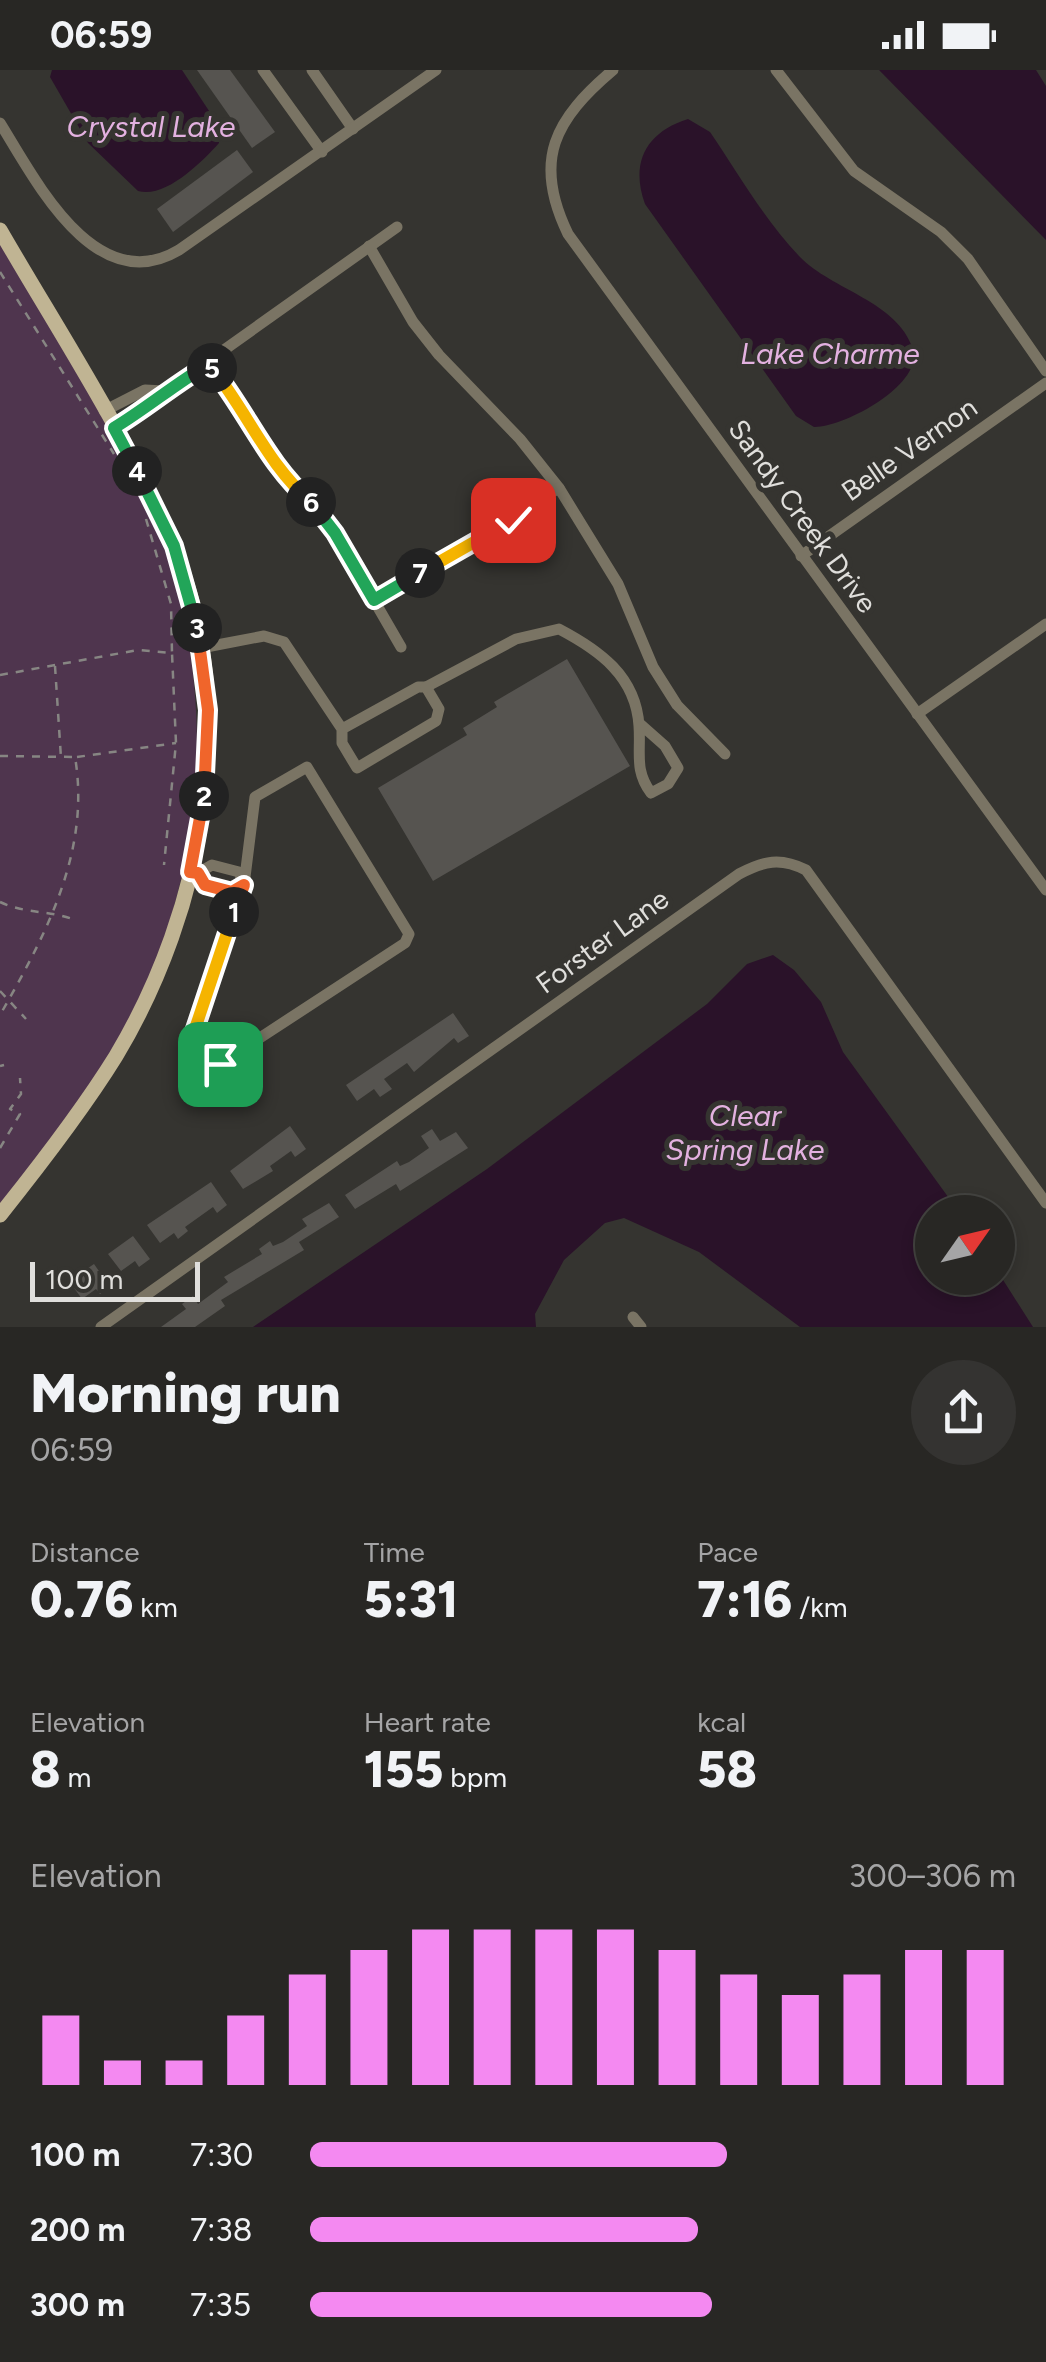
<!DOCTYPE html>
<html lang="en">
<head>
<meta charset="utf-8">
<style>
  body { margin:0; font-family:Figtree,sans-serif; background:#343331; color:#f1f3f6; height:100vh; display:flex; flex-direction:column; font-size:38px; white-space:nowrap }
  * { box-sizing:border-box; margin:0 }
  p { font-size:32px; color:#a5a5a6 }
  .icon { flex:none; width:55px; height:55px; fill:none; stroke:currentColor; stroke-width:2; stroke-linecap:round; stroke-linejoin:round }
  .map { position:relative; height:1257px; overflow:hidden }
  .side { display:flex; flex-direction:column; background:#282724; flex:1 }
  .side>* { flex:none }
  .needle { width:65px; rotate:56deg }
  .tools { position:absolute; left:915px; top:1125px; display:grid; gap:20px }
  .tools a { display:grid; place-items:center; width:100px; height:100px; border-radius:50%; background:#282724; box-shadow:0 5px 15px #0003,0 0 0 2px #444441; font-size:50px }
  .scale { position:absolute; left:30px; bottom:25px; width:170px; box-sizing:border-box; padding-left:10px; border:5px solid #e0dfdc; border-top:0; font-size:28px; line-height:35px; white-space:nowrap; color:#e0dfdc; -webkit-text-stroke:8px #353430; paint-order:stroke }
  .pin { position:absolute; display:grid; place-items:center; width:85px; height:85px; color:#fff; margin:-42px; border-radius:20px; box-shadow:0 5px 15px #0006 }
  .km { position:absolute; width:50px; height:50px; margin:-25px; border-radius:50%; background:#222; color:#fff; font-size:28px; line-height:50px; text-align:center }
  .round { display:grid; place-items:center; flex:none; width:105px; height:105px; border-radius:52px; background:#343331 }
  .headline { display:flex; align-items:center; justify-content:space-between; height:170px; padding:0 30px }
  h1 { font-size:55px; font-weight:800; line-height:75px }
  .metrics { display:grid; grid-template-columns:repeat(3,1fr); gap:15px; height:170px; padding:10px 30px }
  .metrics div { display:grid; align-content:center }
  .metrics b { font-size:50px; font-weight:800 }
  .metrics small { font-size:28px; font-weight:400 }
  .metrics p { font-size:28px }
  .chart { height:280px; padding:20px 30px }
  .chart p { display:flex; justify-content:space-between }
  .chart svg { width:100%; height:180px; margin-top:10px; stroke:#f489f1; stroke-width:6 }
  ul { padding:0 30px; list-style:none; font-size:32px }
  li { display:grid; grid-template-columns:160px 120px 1fr; align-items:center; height:75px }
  li i { height:25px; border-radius:12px; background:#f489f1 }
  .status { display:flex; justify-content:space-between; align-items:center; height:70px; padding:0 50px; background:#282724; direction:ltr }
  .status svg { height:28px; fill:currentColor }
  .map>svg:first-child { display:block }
</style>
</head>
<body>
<div class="status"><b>06:59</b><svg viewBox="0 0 49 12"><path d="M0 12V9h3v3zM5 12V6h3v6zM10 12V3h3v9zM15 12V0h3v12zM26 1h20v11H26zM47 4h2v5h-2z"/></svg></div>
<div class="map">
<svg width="1046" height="1257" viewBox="0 0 1046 1257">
  <rect width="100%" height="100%" fill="#353430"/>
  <path fill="#4f354e" d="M 0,172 C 51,258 110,344 149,437 C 225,617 209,815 112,984 C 81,1037 39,1090 0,1137 Z"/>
  <g fill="#2a1229">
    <path d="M 52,0 L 182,0 L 219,56 L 219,73 C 202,92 165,129 138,121 L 88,73 L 50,7 Z"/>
    <path d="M 879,0 L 1036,0 L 1046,16 L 1046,170 Z"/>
    <path d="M 688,49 L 710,62 C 738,103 765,151 800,187 C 832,220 897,231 913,279 C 924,315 843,358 814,357 L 796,346 L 645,134 C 630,93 646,62 688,49 Z"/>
    <path d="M 773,885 L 794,900 L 821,932 L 843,982 L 959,1142 L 932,1142 L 932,1208 L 998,1208 L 998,1202 L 1033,1257 L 800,1257 L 699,1182 L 624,1148 L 605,1153 L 564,1190 L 535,1244 L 536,1257 L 253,1257 L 487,1099 L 707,934 L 747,894 Z"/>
  </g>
  <g fill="#565450">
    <path d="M 197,0 L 230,0 L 275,62 L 252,78 Z"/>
    <path d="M 237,80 L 253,102 L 173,162 L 157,139 Z"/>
    <path d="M 567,589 L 630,696 L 433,811 L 378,718 L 467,665 L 463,658 L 497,637 L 494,632 Z"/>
    <path d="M 453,943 L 469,966 L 458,973 L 454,968 L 414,1002 L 407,993 L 384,1009 L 392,1019 L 380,1027 L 374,1019 L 357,1031 L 346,1015 Z"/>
    <path d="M 290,1056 L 306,1079 L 295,1087 L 291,1081 L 270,1096 L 273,1101 L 243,1119 L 230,1101 Z"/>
    <path d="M 432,1059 L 440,1071 L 456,1062 L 468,1078 L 400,1121 L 396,1114 L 355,1139 L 345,1125 L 397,1091 L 400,1096 L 409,1092 L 429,1078 L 421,1066 Z"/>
    <path d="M 211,1112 L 227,1135 L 217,1143 L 213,1137 L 185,1157 L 188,1161 L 178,1169 L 174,1163 L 160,1173 L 147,1155 Z"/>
    <path d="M 329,1133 L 339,1147 L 299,1172 L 304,1180 L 221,1230 L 225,1236 L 195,1257 L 161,1257 L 186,1239 L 182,1234 L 193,1226 L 198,1234 L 228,1212 L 224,1207 L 262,1184 L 259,1179 L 270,1171 L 273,1176 L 283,1172 L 307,1156 L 302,1149 Z"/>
    <path d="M 133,1166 L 150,1189 L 139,1197 L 135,1191 L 121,1201 L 108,1184 Z"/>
    <path d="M 94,1194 L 110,1217 L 100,1224 L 96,1219 L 82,1229 L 69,1211 Z"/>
  </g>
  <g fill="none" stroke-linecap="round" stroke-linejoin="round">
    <g stroke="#878683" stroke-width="2.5" stroke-dasharray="8 8" stroke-linecap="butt">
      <path d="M 0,202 L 114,384"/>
      <path d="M 146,449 L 171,534 L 172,583"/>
      <path d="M 55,596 L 61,688"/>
      <path d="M 0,605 L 138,580 L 172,583 L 176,673 L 164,795"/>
      <path d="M 0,686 L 75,687 C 91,782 45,866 0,945"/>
      <path d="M 77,687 L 176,673"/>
      <path d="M 0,832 C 25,844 50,840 75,850"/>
      <path d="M 0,921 L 26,949"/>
      <path d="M 0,996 L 4,995"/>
      <path d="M 0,1078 L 20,1044 L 10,1039 L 21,1024 L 20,1008"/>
    </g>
    <g stroke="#7a7464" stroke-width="11">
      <path d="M 263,0 L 322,82"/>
      <path d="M 312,0 L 353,59"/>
      <path d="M 613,0 C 555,49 532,90 568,164 L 1046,820"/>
      <path d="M 776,0 L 854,101 L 941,162 L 968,189 L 1046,301"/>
      <path d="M 0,53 C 35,109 95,230 179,180 L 436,0"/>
      <path d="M 369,176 L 413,252 L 439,285 L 520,369 L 559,418 L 618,514 L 653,597 L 677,635 L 725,684"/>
      <path d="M 209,294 L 234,326 L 266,385 L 335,463 L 401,577"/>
      <path d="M 104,341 L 145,320 L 164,321"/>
      <path d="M 114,358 L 397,157"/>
      <path d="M 801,486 L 1046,313"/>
      <path d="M 374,529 L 559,418"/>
      <path d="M 201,578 L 264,566 L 284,572 L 342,659 L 418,617 L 426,617 L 439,639 L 436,651 L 357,698 L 342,673 L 342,659"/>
      <path d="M 426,617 L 516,569 L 559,559 C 599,580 636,606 639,656 C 641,683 634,700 651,723 L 668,714 L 678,698 L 665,676 L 639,653"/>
      <path d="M 917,644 L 1046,554"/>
      <path d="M 307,697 L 409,864 L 405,873 L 220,994 L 193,962 L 244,815 L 255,727 Z"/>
      <path d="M 190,801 L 198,803 L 212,795 L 239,802 L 244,815 L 233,822 L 205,815 L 198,803"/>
      <path d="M 633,1247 L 641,1257"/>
      <path d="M 101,1257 L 739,804 C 764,791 780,787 806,800 L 1046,1133"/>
    </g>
    <path stroke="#c0b493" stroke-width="15" d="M 0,160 C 60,264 129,367 174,478 C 241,641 204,839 116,986 C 82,1041 40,1095 0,1145"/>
  </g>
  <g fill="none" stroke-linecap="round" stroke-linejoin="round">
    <defs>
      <path id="split-1" d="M 220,994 L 194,962 L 234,842"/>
      <path id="split-2" d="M 204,726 L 190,802 L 198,803 L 205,815 L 232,822 L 244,815 L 234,842"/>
      <path id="split-3" d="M 197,558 L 208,640 L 204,726"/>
      <path id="split-4" d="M 137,401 L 174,476 L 197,558"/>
      <path id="split-5" d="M 137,401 L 114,358 C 147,338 175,314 209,294 L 212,298"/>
      <path id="split-6" d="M 212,298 C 248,343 267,394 311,432"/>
      <path id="split-7" d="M 311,432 L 335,463 L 374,530 L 420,503"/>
      <path id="split-8" d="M 420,503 L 513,450"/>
    </defs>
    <use href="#split-1" stroke="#fff" stroke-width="20"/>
    <use href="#split-2" stroke="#fff" stroke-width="20"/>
    <use href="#split-3" stroke="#fff" stroke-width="20"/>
    <use href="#split-4" stroke="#fff" stroke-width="20"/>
    <use href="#split-5" stroke="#fff" stroke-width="20"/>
    <use href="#split-6" stroke="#fff" stroke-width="20"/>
    <use href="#split-7" stroke="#fff" stroke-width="20"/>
    <use href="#split-8" stroke="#fff" stroke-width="20"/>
    <use href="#split-1" stroke="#f5b400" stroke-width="12"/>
    <use href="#split-2" stroke="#f0652b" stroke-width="12"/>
    <use href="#split-3" stroke="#f0652b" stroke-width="12"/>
    <use href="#split-4" stroke="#22a559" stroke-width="12"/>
    <use href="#split-5" stroke="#22a559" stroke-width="12"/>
    <use href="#split-6" stroke="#f5b400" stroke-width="12"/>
    <use href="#split-7" stroke="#22a559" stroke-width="12"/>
    <use href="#split-8" stroke="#f5b400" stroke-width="12"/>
  </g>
  <g text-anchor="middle" stroke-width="10" stroke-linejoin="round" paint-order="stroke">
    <g font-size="28" fill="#e0dfdc" stroke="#353430">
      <text transform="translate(909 379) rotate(-35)" y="10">Belle Vernon</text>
      <text transform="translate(803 446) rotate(54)" y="10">Sandy Creek Drive</text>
      <text transform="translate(602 871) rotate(-36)" y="10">Forster Lane</text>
    </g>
    <g font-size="30" font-style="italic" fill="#e3b1e0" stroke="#353430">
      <text x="151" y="67">Crystal Lake</text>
      <text x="830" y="294">Lake Charme</text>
      <text x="745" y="1056">Clear<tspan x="745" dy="34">Spring Lake</tspan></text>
    </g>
  </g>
</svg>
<div class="tools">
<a><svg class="needle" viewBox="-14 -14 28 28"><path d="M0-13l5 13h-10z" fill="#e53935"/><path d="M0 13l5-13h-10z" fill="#a5a5a6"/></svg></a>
</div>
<div class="scale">100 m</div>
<div class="pin" style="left:220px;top:994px;background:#1e9e55"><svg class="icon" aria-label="arrive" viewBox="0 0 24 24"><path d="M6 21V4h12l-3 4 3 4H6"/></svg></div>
<div class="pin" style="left:513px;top:450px;background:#d93025"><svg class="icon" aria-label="check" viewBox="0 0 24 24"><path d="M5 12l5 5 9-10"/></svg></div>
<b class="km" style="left:234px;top:842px">1</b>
<b class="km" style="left:204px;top:726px">2</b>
<b class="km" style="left:197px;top:558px">3</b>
<b class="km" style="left:137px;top:401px">4</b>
<b class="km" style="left:212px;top:298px">5</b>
<b class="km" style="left:311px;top:432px">6</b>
<b class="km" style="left:420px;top:503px">7</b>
</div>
<section class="side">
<div class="headline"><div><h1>Morning run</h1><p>06:59</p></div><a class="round"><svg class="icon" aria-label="share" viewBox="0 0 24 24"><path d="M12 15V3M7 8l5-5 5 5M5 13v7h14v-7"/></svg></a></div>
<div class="metrics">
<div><p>Distance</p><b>0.76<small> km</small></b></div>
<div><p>Time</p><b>5:31</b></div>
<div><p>Pace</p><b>7:16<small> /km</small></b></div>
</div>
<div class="metrics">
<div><p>Elevation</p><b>8<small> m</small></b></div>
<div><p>Heart rate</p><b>155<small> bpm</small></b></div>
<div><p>kcal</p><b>58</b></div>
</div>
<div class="chart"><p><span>Elevation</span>300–306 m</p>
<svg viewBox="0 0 160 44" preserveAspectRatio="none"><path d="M5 44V27M15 44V38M25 44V38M35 44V27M45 44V17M55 44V11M65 44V6M75 44V6M85 44V6M95 44V6M105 44V11M115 44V17M125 44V22M135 44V17M145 44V11M155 44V11"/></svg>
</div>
<ul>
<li><b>100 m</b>7:30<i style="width:59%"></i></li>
<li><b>200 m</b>7:38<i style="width:55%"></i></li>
<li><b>300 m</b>7:35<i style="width:57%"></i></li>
</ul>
</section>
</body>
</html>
